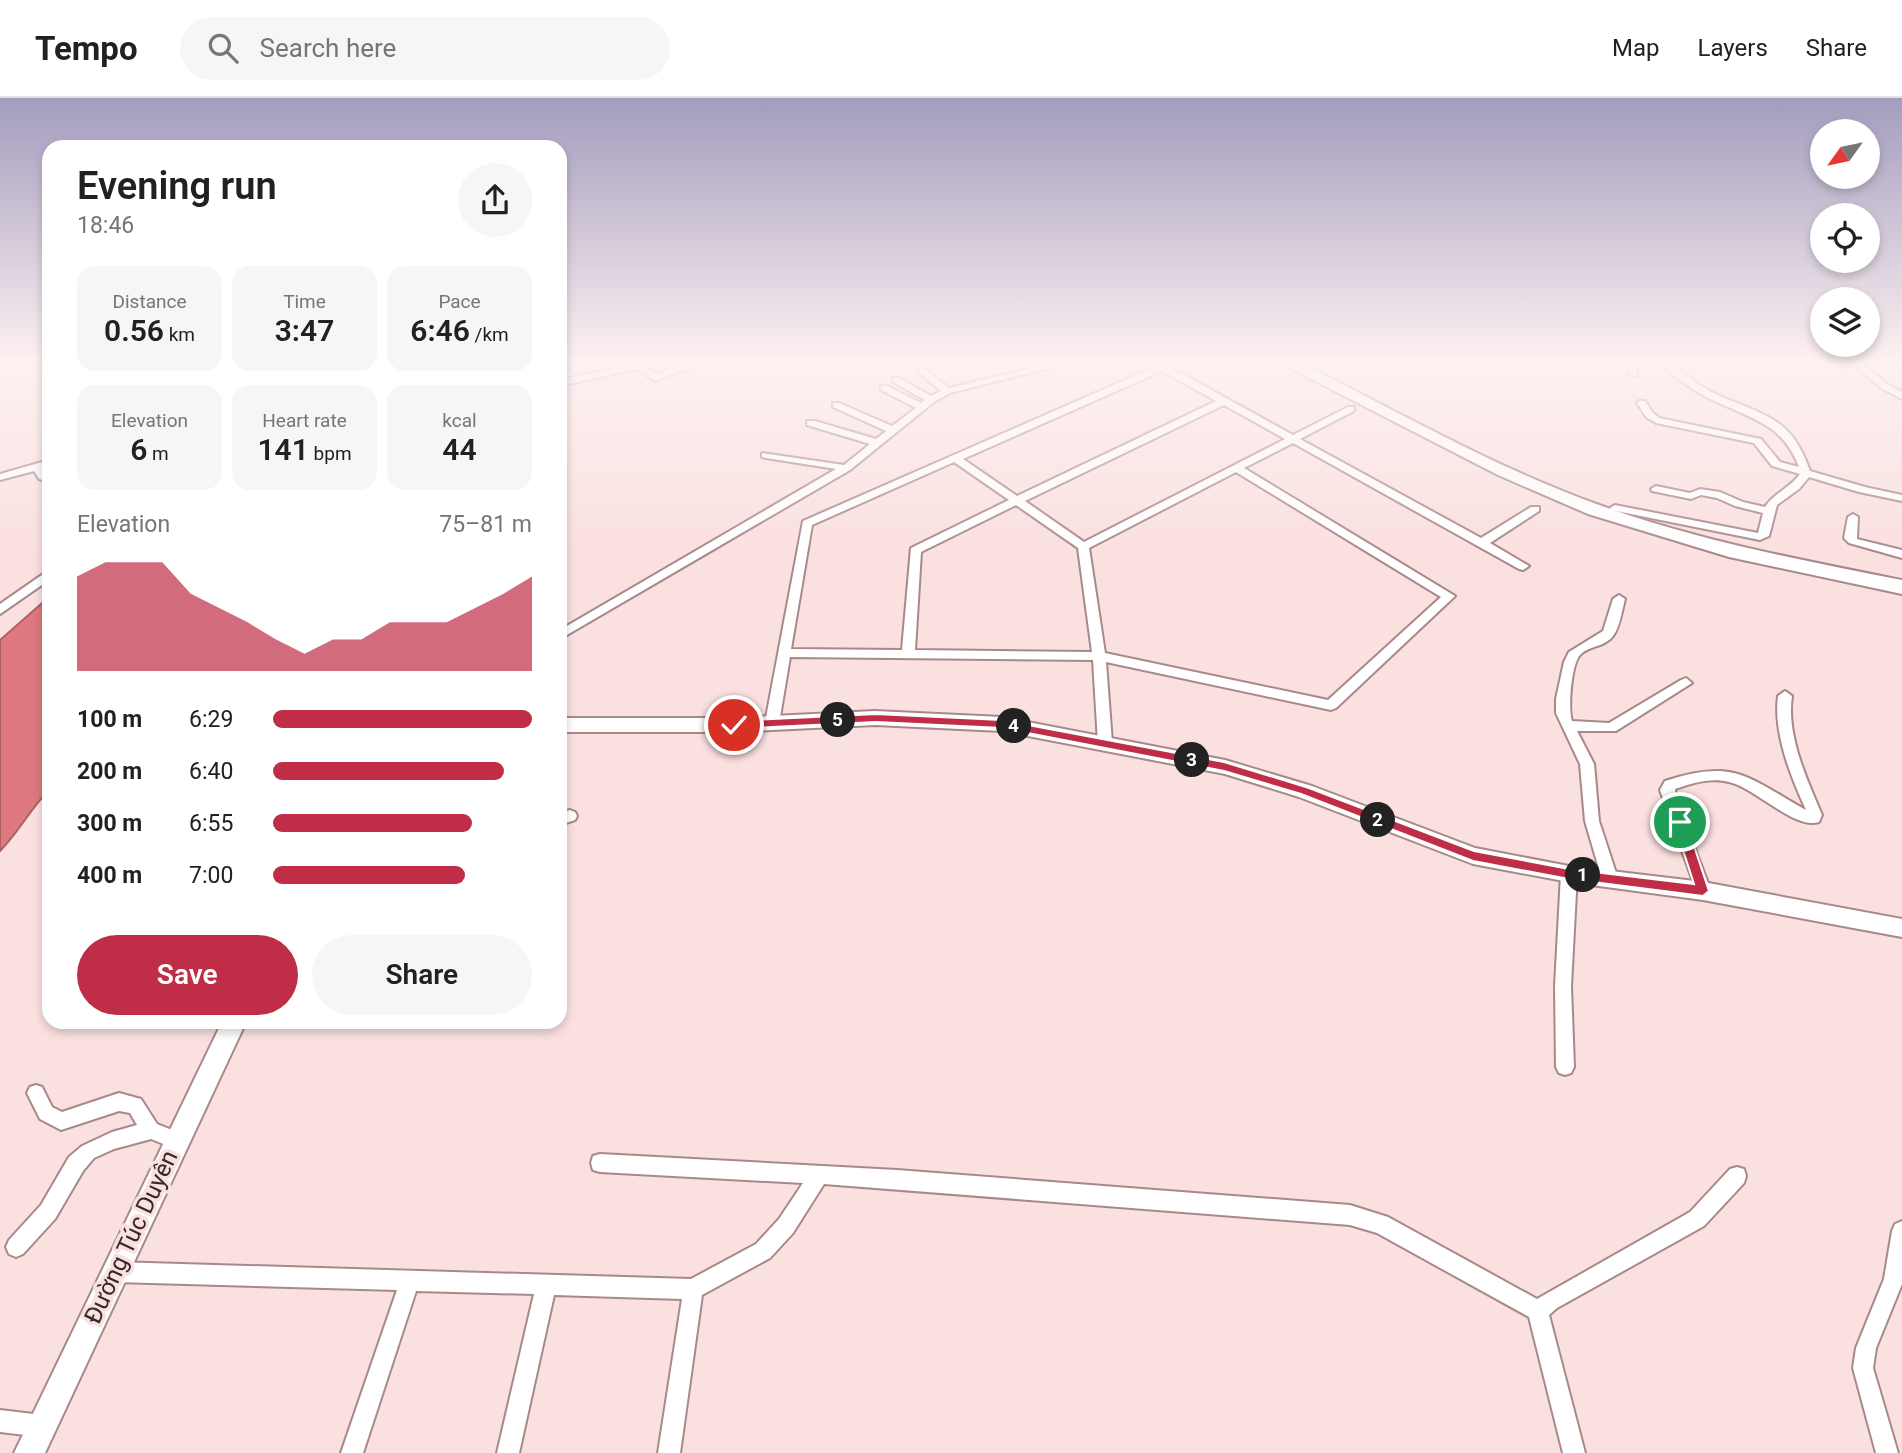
<!DOCTYPE html>
<html lang="en">
<head>
<meta charset="utf-8">
<style>
  body { margin:0; font-family:Roboto,sans-serif; background:#f6f6f6; color:#202124; height:100vh; display:flex; flex-direction:column; font-size:26px; white-space:nowrap }
  * { box-sizing:border-box; margin:0 }
  p { font-size:23px; color:#757577 }
  .icon { flex:none; width:38px; height:38px; fill:none; stroke:currentColor; stroke-width:2; stroke-linecap:round; stroke-linejoin:round }
  .map { position:relative; flex:1; overflow:hidden }
  .sheet { position:absolute; left:42px; top:42px; width:525px; height:889px; display:flex; flex-direction:column; background:#fff; border-radius:21px; box-shadow:0 4px 10px #0003 }
  .sheet>* { flex:none }
  .needle { width:46px; rotate:237deg }
  .fabs { position:absolute; left:1810px; top:21px; display:grid; gap:14px }
  .fabs a { display:grid; place-items:center; width:70px; height:70px; border-radius:50%; background:#fff; box-shadow:0 4px 10px #0003; font-size:35px }
  .pin { position:absolute; display:grid; place-items:center; width:60px; height:60px; color:#fff; margin:-30px; border:4px solid #fff; border-radius:50%; box-shadow:0 2px 7px #0007 }
  .km { position:absolute; width:35px; height:35px; margin:-18px; border-radius:50%; background:#222; color:#fff; font-size:19px; line-height:35px; text-align:center }
  .round { display:grid; place-items:center; flex:none; width:74px; height:74px; border-radius:37px; background:#f6f6f6 }
  .headline { display:flex; align-items:center; justify-content:space-between; height:119px; padding:0 35px }
  h1 { font-size:38px; font-weight:600; line-height:52px }
  .stats { display:grid; grid-template-columns:repeat(3,1fr); gap:10px; height:119px; padding:7px 35px }
  .stats div { display:grid; align-content:center; border-radius:18px; background:#f6f6f6; text-align:center }
  .stats b { font-size:30px; font-weight:600 }
  .stats small { font-size:19px; font-weight:400 }
  .stats p { font-size:19px }
  .chart { height:196px; padding:14px 35px }
  .chart p { display:flex; justify-content:space-between }
  .chart svg { width:100%; height:126px; margin-top:7px; fill:#bf2e46; opacity:.7 }
  .action { display:flex; gap:14px; margin-top:auto; padding:14px 35px }
  .action a { flex:1; height:80px; border-radius:42px; background:#bf2e46; color:#fff; font-size:28px; font-weight:600; line-height:80px; text-align:center }
  .action a+a { background:#f6f6f6; color:#202124 }
  ul { padding:0 35px; list-style:none; font-size:23px }
  li { display:grid; grid-template-columns:112px 84px 1fr; align-items:center; height:52px }
  li i { height:18px; border-radius:9px; background:#bf2e46 }
  header { display:flex; align-items:center; gap:42px; box-sizing:border-box; height:98px; padding:0 35px; background:#fff; border-bottom:2px solid #e0e0e0 }
  header strong { font-size:33px }
  nav { display:flex; gap:38px; margin-inline-start:auto; font-size:24px }
  .search { width:490px; height:63px; background:#f6f6f6; display:flex; align-items:center; gap:18px; box-sizing:border-box; padding:0 24px; border-radius:38px; color:#757577; font-size:26px }
  .map>svg:first-child { display:block }
</style>
</head>
<body>
<header>
<strong>Tempo</strong>
<div class="search"><svg class="icon" aria-label="search" viewBox="0 0 24 24"><circle cx="10" cy="10" r="6"/><path d="M15 15l6 6"/></svg>Search here</div>
<nav><a>Map</a><a>Layers</a><a>Share</a></nav>
</header>
<div class="map">
<svg width="1902" height="1355" viewBox="0 0 1902 1355">
  <rect width="100%" height="100%" fill="#fbe0e0"/>
  <path fill="#dd797f" stroke="#ab6165" stroke-width="2" d="M 49,499 L 49,692 C 30,711 19,734 0,753 L 0,542 Z"/>
  <g fill="none" stroke-linecap="round" stroke-linejoin="round">
    <defs>
      <g id="street">
        <path d="M 691,264 L 705,264 L 655,283 L 637,271 L 560,288 L 560,282 L 639,265 L 656,276 Z"/>
        <path d="M 1056,264 L 1073,264 L 950,295 L 934,304 L 850,372 L 560,541 L 560,532 L 836,371 L 766,360 L 762,359 L 762,355 L 844,367 L 870,346 L 807,327 L 807,323 L 815,323 L 876,341 L 886,333 L 833,309 L 833,305 L 839,305 L 892,328 L 916,310 L 881,292 L 881,288 L 887,288 L 921,305 L 925,302 L 893,284 L 893,280 L 899,280 L 931,298 L 941,293 L 919,275 L 919,271 L 925,271 L 949,290 Z"/>
        <path d="M 1166,264 L 1178,264 L 1170,269 L 1293,337 L 1348,309 L 1354,309 L 1354,313 L 1300,341 L 1481,440 L 1531,409 L 1539,409 L 1539,413 L 1490,445 L 1529,468 L 1523,472 L 1519,471 L 1293,345 L 1244,370 L 1455,498 L 1336,610 L 1331,612 L 1106,564 L 1112,645 L 1105,650 L 1098,645 L 1093,562 L 790,559 L 779,625 L 777,628 L 767,628 L 765,625 L 803,423 ZM 1162,273 L 1216,303 L 1017,398 L 963,361 ZM 1224,307 L 1285,341 L 1084,444 L 1025,403 ZM 954,364 L 1009,402 L 911,450 L 902,552 L 791,551 L 812,427 ZM 1236,374 L 1441,499 L 1328,602 L 1105,555 L 1089,450 ZM 1016,407 L 1078,450 L 1092,554 L 915,552 L 921,454 Z"/>
        <path d="M 1630,264 L 1643,264 L 1638,268 L 1636,278 L 1628,276 Z"/>
        <path d="M 1660,264 C 1677,264 1687,279 1701,288 C 1726,304 1757,309 1781,327 C 1796,339 1804,356 1810,373 L 1865,389 L 1902,397 L 1902,403 L 1859,394 L 1809,379 L 1799,391 L 1777,407 L 1769,438 L 1760,442 L 1611,412 L 1610,410 L 1615,407 L 1758,435 L 1763,415 L 1735,408 L 1717,400 L 1701,397 L 1691,401 L 1652,393 L 1651,391 L 1656,388 L 1690,395 L 1700,391 L 1720,394 L 1743,404 L 1765,409 C 1774,395 1790,390 1800,376 L 1772,368 L 1754,345 L 1656,325 L 1646,319 L 1637,305 L 1639,303 L 1645,303 L 1653,315 L 1659,320 L 1761,341 L 1780,364 L 1799,369 C 1783,327 1755,322 1717,304 C 1696,295 1676,281 1660,264 Z"/>
        <path d="M 1860,264 L 1887,286 L 1902,294 L 1902,301 L 1881,290 L 1857,269 L 1855,267 Z"/>
        <path d="M 49,362 L 49,368 L 42,370 L 49,378 L 49,384 L 39,381 L 34,373 L 0,382 L 0,376 Z"/>
        <path d="M 1853,416 L 1858,419 L 1857,441 L 1902,452 L 1902,460 L 1849,445 L 1844,440 L 1848,419 Z"/>
        <path d="M 49,472 L 49,482 L 0,516 L 0,506 Z"/>
        <path d="M 1619,497 L 1625,501 C 1622,512 1620,529 1613,538 C 1605,549 1588,548 1580,557 C 1571,567 1568,611 1572,623 L 1609,625 L 1681,582 L 1686,580 L 1692,585 L 1616,633 L 1577,633 L 1594,666 L 1599,723 L 1618,781 L 1615,785 L 1610,787 L 1605,785 L 1602,781 L 1585,723 L 1580,666 L 1556,615 L 1556,601 L 1564,564 L 1569,554 L 1603,533 L 1613,501 Z"/>
        <path d="M 1785,593 L 1792,598 C 1786,637 1807,682 1822,717 L 1819,724 C 1794,732 1756,690 1729,684 C 1711,679 1693,685 1675,691 L 1676,701 L 1711,793 L 1708,797 L 1703,799 L 1698,797 L 1660,692 L 1665,683 C 1735,660 1747,679 1806,712 C 1791,679 1773,635 1778,598 Z"/>
        <path d="M 570,712 L 575,714 L 577,718 L 575,722 L 560,727 L 560,715 Z"/>
        <path d="M 1569,770 L 1574,772 L 1577,776 L 1571,888 L 1574,969 L 1571,975 L 1565,977 L 1559,975 L 1556,969 L 1555,888 L 1561,776 L 1564,772 Z"/>
        <path d="M 36,987 L 42,989 L 52,1009 L 62,1014 L 119,995 L 141,1001 L 157,1026 L 182,1036 L 185,1042 L 182,1048 L 176,1051 L 151,1041 L 114,1051 L 94,1060 L 83,1073 L 55,1121 L 23,1156 L 16,1159 L 9,1156 L 6,1149 L 9,1142 L 41,1107 L 69,1059 L 82,1048 L 112,1034 L 137,1027 L 130,1015 L 119,1013 L 61,1032 L 40,1021 L 27,995 L 30,989 Z"/>
        <path d="M 600,1056 L 897,1072 L 1350,1107 L 1388,1119 L 1537,1201 L 1690,1114 L 1730,1071 L 1737,1069 L 1744,1071 L 1746,1078 L 1744,1085 L 1704,1128 L 1557,1210 L 1549,1217 L 1585,1355 L 1563,1355 L 1529,1219 L 1377,1135 L 1350,1127 L 824,1086 L 793,1135 L 770,1160 L 702,1197 L 680,1355 L 658,1355 L 682,1201 L 554,1197 L 519,1355 L 497,1355 L 534,1196 L 416,1193 L 363,1355 L 341,1355 L 397,1192 L 115,1184 L 108,1181 L 105,1174 L 108,1167 L 115,1164 L 691,1181 L 756,1146 L 779,1121 L 803,1085 L 600,1074 L 593,1072 L 591,1065 L 593,1058 Z"/>
        <path d="M 1902,1123 L 1902,1186 L 1876,1250 L 1873,1270 L 1898,1355 L 1876,1355 L 1853,1270 L 1856,1250 L 1884,1181 L 1892,1133 L 1895,1126 Z"/>
        <path d="M 0,1312 L 42,1317 L 50,1320 L 53,1328 L 50,1336 L 42,1339 L 0,1334 Z"/>
      </g>
      <g id="secondary">
        <path d="M 560,264 L 570,264 L 565,275 L 560,276 Z"/>
        <path d="M 875,613 L 1002,619 L 1225,662 L 1312,688 L 1475,750 L 1569,768 L 1703,784 L 1902,821 L 1902,839 L 1703,802 L 1569,784 L 1473,766 L 1299,699 L 1225,676 L 1002,633 L 875,627 L 734,634 L 560,634 L 560,620 L 734,620 Z"/>
        <path d="M 222,924 L 246,924 L 45,1355 L 14,1355 Z"/>
      </g>
      <path id="highway" d="M 1278,264 L 1299,264 C 1398,314 1498,371 1602,408 C 1700,443 1801,462 1902,482 L 1902,496 L 1729,459 L 1588,416 L 1498,377 Z"/>
    </defs>
    <use href="#street" stroke="#a8898a" stroke-width="4"/>
    <use href="#secondary" stroke="#a8898a" stroke-width="4"/>
    <use href="#highway" stroke="#a8898a" stroke-width="4"/>
    <use href="#street" fill="#fff" fill-rule="evenodd"/>
    <use href="#secondary" fill="#fff" fill-rule="evenodd"/>
    <use href="#highway" fill="#fff" fill-rule="evenodd"/>
  </g>
  <linearGradient id="sky" x2="0" y2="1"><stop stop-color="#a39cbe"/><stop offset="0.58" stop-color="#fdf1f1"/><stop offset="1" stop-color="#fdf1f1" stop-opacity="0"/></linearGradient>
  <rect width="1902" height="454" fill="url(#sky)"/>
  <path fill="#bf2e46" stroke="#fff" stroke-width="2" d="M 876,616 L 1002,622 L 1224,664 L 1309,690 L 1474,753 L 1569,771 L 1694,786 L 1674,724 L 1680,720 L 1686,724 L 1709,793 L 1703,798 L 1569,781 L 1473,763 L 1301,696 L 1224,673 L 1002,630 L 876,624 L 734,631 L 729,627 L 734,623 Z"/>
  <g text-anchor="middle" stroke-width="7" stroke-linejoin="round" paint-order="stroke">
    <g font-size="24" fill="#352929" stroke="#fbe0e0">
      <text transform="translate(131 1139) rotate(-65)" y="8">Đường Túc Duyên</text>
    </g>
  </g>
</svg>
<div class="fabs">
<a><svg class="needle" viewBox="-14 -14 28 28"><path d="M0-13l5 13h-10z" fill="#e53935"/><path d="M0 13l5-13h-10z" fill="#757577"/></svg></a>
<a><svg class="icon" aria-label="locate" viewBox="0 0 24 24"><circle cx="12" cy="12" r="6"/><path d="M12 2v4M12 18v4M2 12h4M18 12h4"/></svg></a>
<a><svg class="icon" aria-label="layers" viewBox="0 0 24 24"><path d="M12 4l9 5-9 5-9-5zM3 14l9 5 9-5"/></svg></a>
</div>
<div class="pin" style="left:1680px;top:724px;background:#1e9e55"><svg class="icon" aria-label="arrive" viewBox="0 0 24 24"><path d="M6 21V4h12l-3 4 3 4H6"/></svg></div>
<div class="pin" style="left:734px;top:627px;background:#d93025"><svg class="icon" aria-label="check" viewBox="0 0 24 24"><path d="M5 12l5 5 9-10"/></svg></div>
<b class="km" style="left:1583px;top:777px">1</b>
<b class="km" style="left:1378px;top:722px">2</b>
<b class="km" style="left:1192px;top:662px">3</b>
<b class="km" style="left:1014px;top:628px">4</b>
<b class="km" style="left:838px;top:622px">5</b>
<section class="sheet">
<div class="headline"><div><h1>Evening run</h1><p>18:46</p></div><a class="round"><svg class="icon" aria-label="share" viewBox="0 0 24 24"><path d="M12 15V3M7 8l5-5 5 5M5 13v7h14v-7"/></svg></a></div>
<div class="stats">
<div><p>Distance</p><b>0.56<small> km</small></b></div>
<div><p>Time</p><b>3:47</b></div>
<div><p>Pace</p><b>6:46<small> /km</small></b></div>
</div>
<div class="stats">
<div><p>Elevation</p><b>6<small> m</small></b></div>
<div><p>Heart rate</p><b>141<small> bpm</small></b></div>
<div><p>kcal</p><b>44</b></div>
</div>
<div class="chart"><p><span>Elevation</span>75–81 m</p>
<svg viewBox="0 0 160 44" preserveAspectRatio="none"><path d="M0 44V11L10 6L20 6L30 6L40 17L50 22L60 27L70 33L80 38L90 33L100 33L110 27L120 27L130 27L140 22L150 17L160 11V44z"/></svg>
</div>
<ul>
<li><b>100 m</b>6:29<i style="width:100%"></i></li>
<li><b>200 m</b>6:40<i style="width:89%"></i></li>
<li><b>300 m</b>6:55<i style="width:77%"></i></li>
<li><b>400 m</b>7:00<i style="width:74%"></i></li>
</ul>
<div class="action"><a>Save</a><a>Share</a></div>
</section>
</div>
</body>
</html>
